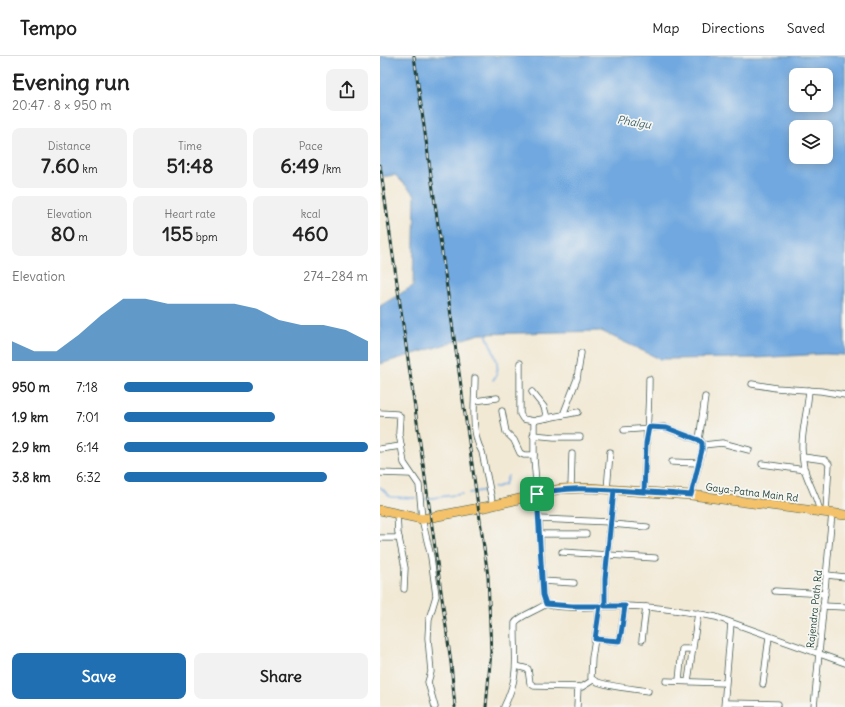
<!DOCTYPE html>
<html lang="en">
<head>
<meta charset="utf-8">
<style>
  body { margin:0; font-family:Delius,sans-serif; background:#f2f2f2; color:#222; height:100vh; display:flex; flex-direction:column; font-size:15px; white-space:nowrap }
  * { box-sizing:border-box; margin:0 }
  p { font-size:13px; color:#767676 }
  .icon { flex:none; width:22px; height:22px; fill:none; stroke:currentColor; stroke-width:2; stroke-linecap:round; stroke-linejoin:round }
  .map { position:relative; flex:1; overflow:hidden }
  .panel { display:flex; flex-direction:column; background:#fff; width:380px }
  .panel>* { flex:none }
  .controls { position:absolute; left:409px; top:12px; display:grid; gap:8px }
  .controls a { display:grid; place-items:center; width:44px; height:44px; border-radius:8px; background:#fff; box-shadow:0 2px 10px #0003; font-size:20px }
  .pin { position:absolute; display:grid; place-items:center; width:34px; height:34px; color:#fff; margin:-17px; border-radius:8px; box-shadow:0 2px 6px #0006 }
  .round { display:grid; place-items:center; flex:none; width:42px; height:42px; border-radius:8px; background:#f2f2f2 }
  .overview { display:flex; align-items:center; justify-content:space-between; height:68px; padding:0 12px }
  h1 { font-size:22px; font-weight:700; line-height:30px }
  .stats { display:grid; grid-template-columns:repeat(3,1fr); gap:6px; height:68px; padding:4px 12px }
  .stats div { display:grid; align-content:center; border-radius:8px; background:#f2f2f2; text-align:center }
  .stats b { font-size:20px; font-weight:700 }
  .stats small { font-size:11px; font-weight:400 }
  .stats p { font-size:11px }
  .chart { height:112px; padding:8px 12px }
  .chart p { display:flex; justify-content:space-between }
  .chart svg { width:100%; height:72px; margin-top:4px; fill:#1f6fb2; opacity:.7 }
  .action { display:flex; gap:8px; margin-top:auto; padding:8px 12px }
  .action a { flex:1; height:46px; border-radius:8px; background:#1f6fb2; color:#fff; font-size:16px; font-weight:700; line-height:46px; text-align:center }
  .action a+a { background:#f2f2f2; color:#222 }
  ul { padding:0 12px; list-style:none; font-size:13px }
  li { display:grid; grid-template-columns:64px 48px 1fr; align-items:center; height:30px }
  li i { height:10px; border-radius:5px; background:#1f6fb2 }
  header { display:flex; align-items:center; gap:24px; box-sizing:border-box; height:56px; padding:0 20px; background:#fff; border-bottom:1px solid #e0e0e0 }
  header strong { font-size:19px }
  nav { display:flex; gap:22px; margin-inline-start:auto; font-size:14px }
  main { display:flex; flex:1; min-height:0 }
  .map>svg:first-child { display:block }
</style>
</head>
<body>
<header>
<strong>Tempo</strong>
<nav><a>Map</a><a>Directions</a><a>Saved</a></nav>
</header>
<main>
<section class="panel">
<div class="overview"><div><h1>Evening run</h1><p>20:47 · 8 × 950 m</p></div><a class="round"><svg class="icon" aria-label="share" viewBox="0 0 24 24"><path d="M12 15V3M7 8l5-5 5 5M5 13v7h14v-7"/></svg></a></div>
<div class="stats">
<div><p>Distance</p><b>7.60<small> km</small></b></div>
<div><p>Time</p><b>51:48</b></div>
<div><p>Pace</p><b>6:49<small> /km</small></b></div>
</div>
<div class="stats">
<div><p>Elevation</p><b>80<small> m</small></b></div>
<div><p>Heart rate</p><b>155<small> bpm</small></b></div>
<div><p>kcal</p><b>460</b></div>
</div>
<div class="chart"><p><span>Elevation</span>274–284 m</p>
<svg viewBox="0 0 160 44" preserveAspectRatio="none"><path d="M0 44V32L10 38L20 38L30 28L40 16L50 6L60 6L70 9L80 9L90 9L100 9L110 12L120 19L130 22L140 22L150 25L160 32V44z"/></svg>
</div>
<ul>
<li><b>950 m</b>7:18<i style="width:53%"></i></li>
<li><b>1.9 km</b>7:01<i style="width:62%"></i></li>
<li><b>2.9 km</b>6:14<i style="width:100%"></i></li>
<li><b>3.8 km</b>6:32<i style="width:83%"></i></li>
</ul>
<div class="action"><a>Save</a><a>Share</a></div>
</section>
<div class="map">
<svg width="465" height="651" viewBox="0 0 465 651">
  <rect width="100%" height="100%" fill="#f6f6f2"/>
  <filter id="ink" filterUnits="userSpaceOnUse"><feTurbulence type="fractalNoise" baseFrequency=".025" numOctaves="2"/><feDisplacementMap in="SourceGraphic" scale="8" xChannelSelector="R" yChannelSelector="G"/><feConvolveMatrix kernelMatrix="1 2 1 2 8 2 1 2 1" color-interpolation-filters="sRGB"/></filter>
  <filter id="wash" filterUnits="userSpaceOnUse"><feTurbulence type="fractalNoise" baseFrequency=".012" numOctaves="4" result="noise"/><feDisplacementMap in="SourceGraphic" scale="16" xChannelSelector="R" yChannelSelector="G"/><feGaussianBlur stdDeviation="0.9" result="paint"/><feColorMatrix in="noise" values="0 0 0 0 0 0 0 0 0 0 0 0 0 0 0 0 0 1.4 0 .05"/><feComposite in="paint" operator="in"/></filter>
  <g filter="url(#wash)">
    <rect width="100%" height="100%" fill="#f2e9d5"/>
    <path fill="#71a8df" stroke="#48728a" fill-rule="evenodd" d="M 0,0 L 465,0 L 465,299 L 444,298 L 375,302 L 280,303 L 221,275 L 100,278 L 0,308 L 0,250 L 33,230 L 35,139 L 15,119 L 0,121 ZM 416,19 L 446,19 L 446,49 L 416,49 ZM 416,71 L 446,71 L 446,101 L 416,101 Z"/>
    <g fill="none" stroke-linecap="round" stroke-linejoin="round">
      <g stroke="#71a8df" stroke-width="1.5">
        <path d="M 106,277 C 110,291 125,312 113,324"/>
        <path d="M 0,431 L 11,441 L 36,442"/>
        <path d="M 114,432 L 125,428 L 128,420"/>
        <path d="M 89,437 L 106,434"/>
        <path d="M 44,443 L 82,438"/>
      </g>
    </g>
  </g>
  <g filter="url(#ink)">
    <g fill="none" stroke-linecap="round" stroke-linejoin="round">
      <defs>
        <g id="minor">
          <path d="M 140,307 L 140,358 L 143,363 L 154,365"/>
          <path d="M 95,322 C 95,346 90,375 102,396 L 113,449"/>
          <path d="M 372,328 L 396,332 L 441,335 L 465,339"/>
          <path d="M 429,334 C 427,363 418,382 424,412 C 428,427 437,440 440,456"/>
          <path d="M 152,336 L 164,351 L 167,362"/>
          <path d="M 95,345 L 117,342"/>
          <path d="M 122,355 L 126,376 L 134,384 L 140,397 L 144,399 L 154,399"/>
          <path d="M 198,356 L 157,364 L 154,366 L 154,402 L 159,463 L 163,539 L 166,548 C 183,554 222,550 242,550 C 273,550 305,555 336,561 L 465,607"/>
          <path d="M 0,357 L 17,358 L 20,360 L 19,377 L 24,407 L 39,429 L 42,463 L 51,501 L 56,540 L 49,563 L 48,582 L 51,616 L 48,626 L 55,651"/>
          <path d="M 183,359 L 197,323 L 201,297"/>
          <path d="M 244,374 L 284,371 L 321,385 L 323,391 L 311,439"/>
          <path d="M 153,379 L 174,381 L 200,381"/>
          <path d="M 319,384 L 325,341"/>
          <path d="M 323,389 L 342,387 L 369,394"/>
          <path d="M 0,393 L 21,390"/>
          <path d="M 423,401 L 445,404 L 449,408 L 446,456"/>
          <path d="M 292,406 L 318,407"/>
          <path d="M 382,408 L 425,414"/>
          <path d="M 0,417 L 31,418"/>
          <path d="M 191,432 L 192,398"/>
          <path d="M 227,434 L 230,396"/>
          <path d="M 264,436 C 265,398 269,361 269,323"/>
          <path d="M 17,458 L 18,477 L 25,512 L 24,533"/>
          <path d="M 159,463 L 231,466"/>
          <path d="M 231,468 L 267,471"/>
          <path d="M 160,478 L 206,478"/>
          <path d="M 0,482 L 19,482"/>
          <path d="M 182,496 L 275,502"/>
          <path d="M 447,519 L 465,521"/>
          <path d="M 162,525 L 194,527"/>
          <path d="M 395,535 L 445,538"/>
          <path d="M 220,550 L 212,602 L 211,622 C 217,630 257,633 268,635"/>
          <path d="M 225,550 L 225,523 L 234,434"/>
          <path d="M 443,550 L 465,551"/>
          <path d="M 215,583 L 237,585 L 240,583 L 245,550"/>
          <path d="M 262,584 L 266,551"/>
          <path d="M 136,610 L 148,613 L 150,627 L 154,630 L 202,631 L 213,624"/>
          <path d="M 286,625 L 345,627"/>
          <path d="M 299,625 L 302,593 L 312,593"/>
          <path d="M 308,625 L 318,557"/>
          <path d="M 383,628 L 389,581"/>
          <path d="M 345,647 L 398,648"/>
          <path d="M 124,651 C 141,616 134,603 135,567 C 139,560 158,554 166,548"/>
          <path d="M 197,651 L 198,631"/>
          <path d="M 344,651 L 351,567"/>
          <path d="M 434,651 L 452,457"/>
        </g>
        <path id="primary" d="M 0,454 L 42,463 L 110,450 L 180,433 L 209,432 L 311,439 L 465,459"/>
      </defs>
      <use href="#minor" stroke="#3f574c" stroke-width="7"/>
      <use href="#primary" stroke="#3f574c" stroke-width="10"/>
      <use href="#minor" stroke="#fff" stroke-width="5.5"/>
      <use href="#primary" stroke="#f3c26a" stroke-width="9"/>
      <defs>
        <g id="rail">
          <path d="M 34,0 L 108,520 L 111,596 L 106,651"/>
          <path d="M 0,109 L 51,463 L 71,607 L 75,651"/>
        </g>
      </defs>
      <use href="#rail" stroke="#1f3d34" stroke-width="3"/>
      <use href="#rail" stroke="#f6f6f2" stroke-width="1.5" stroke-dasharray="4.5" stroke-linecap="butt"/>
    </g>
  </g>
  <g fill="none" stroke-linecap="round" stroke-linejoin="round" filter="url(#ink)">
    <defs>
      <path id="route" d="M 157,438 L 163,539 L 166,548 L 192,550 L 220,550 L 215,583 L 239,585 L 241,578 L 245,550 L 225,550 L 225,523 L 234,434 L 264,436 L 266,387 L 269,371 L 287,372 L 319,384 L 322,387 L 322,394 L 311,439 C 290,437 270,436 249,435 C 217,433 189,430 157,438"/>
    </defs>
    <use href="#route" stroke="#fff" stroke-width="8"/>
    <use href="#route" stroke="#1f6fb2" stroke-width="5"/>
  </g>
  <g text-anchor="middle" stroke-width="3.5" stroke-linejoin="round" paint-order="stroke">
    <g font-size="10" fill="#1f3d34" stroke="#f6f6f2">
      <text transform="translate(372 436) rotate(7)" y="4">Gaya-Patna Main Rd</text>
      <text transform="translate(434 553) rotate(-84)" y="4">Rajendra Path Rd</text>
    </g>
    <g font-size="11" font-style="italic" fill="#385d67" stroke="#f6f6f2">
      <text transform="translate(254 66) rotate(9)" y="4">Phalgu</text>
    </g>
  </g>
</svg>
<div class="controls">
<a><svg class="icon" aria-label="locate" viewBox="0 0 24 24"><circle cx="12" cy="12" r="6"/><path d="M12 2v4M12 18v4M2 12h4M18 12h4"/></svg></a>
<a><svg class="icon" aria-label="layers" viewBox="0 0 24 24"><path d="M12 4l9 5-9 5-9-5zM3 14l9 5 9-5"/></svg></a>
</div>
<div class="pin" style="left:157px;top:438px;background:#1e9e55"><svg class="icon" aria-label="arrive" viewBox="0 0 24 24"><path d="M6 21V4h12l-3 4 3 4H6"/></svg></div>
</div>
</main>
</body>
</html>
